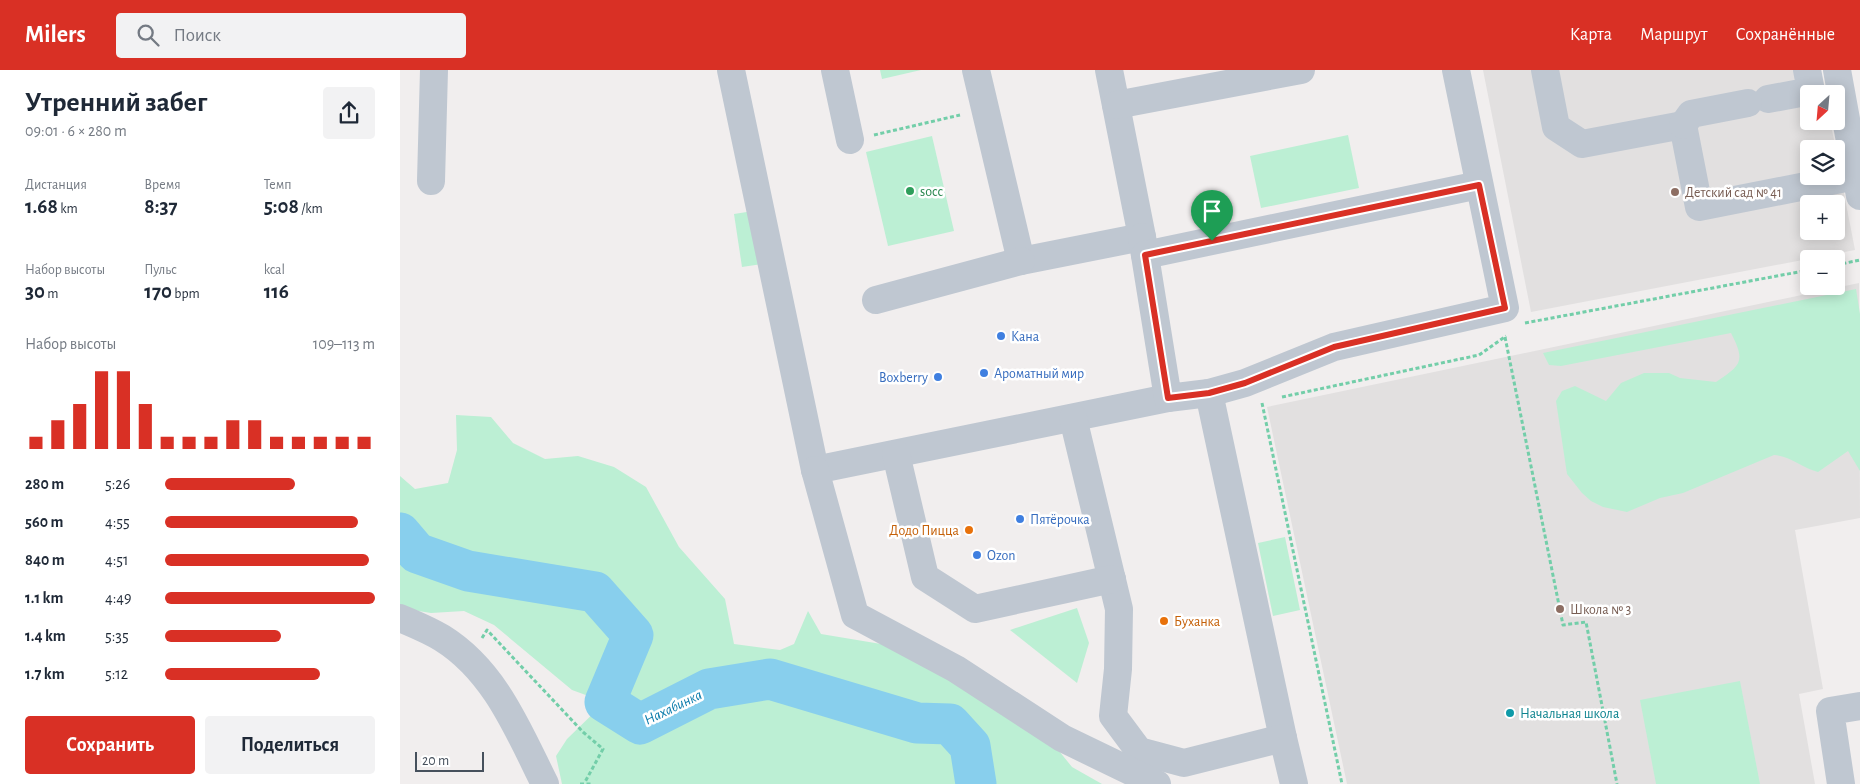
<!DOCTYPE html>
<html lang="ru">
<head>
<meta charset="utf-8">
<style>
  body { margin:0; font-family:"Alegreya Sans",sans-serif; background:#f2f2f3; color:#1f2937; height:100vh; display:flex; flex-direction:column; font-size:19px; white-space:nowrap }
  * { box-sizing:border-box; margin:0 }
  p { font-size:16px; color:#747a83 }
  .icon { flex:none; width:28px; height:28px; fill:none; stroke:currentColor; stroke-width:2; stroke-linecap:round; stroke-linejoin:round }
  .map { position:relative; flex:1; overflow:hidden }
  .details { display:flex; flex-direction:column; background:#fff; width:400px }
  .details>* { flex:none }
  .needle { width:32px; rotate:206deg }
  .buttons { position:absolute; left:1400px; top:15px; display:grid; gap:10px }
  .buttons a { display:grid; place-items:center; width:45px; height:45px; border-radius:5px; background:#fff; box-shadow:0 2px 12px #0003; font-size:25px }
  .scale { position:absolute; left:15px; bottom:12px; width:69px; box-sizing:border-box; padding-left:5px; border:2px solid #46505c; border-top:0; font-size:14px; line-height:18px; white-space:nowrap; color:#46505c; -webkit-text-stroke:4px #fff; paint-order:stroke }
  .pin { position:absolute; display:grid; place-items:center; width:42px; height:42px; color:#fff; margin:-51px -21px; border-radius:50% 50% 50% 0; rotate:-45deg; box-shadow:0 0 5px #0007 }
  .pin .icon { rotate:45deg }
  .round { display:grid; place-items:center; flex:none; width:52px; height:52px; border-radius:5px; background:#f2f2f3 }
  .overview { display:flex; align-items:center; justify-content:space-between; height:85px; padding:0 25px }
  h1 { font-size:28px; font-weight:700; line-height:38px }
  .metrics { display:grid; grid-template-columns:repeat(3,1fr); gap:8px; height:85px; padding:5px 25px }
  .metrics div { display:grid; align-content:center }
  .metrics b { font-size:21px; font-weight:700 }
  .metrics small { font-size:14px; font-weight:400 }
  .metrics p { font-size:14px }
  .chart { height:140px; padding:10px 25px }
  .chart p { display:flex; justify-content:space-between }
  .chart svg { width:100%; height:90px; margin-top:5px; stroke:#d93025; stroke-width:6 }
  .primary-button { display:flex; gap:10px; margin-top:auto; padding:10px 25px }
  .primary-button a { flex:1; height:58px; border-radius:5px; background:#d93025; color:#fff; font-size:20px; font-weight:700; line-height:58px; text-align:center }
  .primary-button a+a { background:#f2f2f3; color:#1f2937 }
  ul { padding:0 25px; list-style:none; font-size:16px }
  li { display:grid; grid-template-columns:80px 60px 1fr; align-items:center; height:38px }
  li i { height:12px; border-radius:6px; background:#d93025 }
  header { display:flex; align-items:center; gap:30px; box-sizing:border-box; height:70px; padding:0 25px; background:#d93025; color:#fff }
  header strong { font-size:24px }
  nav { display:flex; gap:28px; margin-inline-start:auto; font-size:18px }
  .search { width:350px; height:45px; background:#f2f2f3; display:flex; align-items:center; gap:12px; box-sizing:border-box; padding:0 18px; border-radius:5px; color:#747a83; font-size:19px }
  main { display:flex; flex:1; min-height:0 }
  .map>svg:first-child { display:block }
</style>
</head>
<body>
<header>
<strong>Milers</strong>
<div class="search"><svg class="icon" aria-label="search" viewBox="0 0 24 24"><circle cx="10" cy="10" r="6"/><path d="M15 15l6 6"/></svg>Поиск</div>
<nav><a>Карта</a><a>Маршрут</a><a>Сохранённые</a></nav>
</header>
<main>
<section class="details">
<div class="overview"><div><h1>Утренний забег</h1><p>09:01 · 6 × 280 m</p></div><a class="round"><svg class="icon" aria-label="share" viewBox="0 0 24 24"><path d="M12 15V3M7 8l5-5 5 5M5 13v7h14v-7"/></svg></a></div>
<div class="metrics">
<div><p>Дистанция</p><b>1.68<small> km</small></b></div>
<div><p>Время</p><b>8:37</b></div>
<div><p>Темп</p><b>5:08<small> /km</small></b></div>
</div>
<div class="metrics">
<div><p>Набор высоты</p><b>30<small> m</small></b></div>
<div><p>Пульс</p><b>170<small> bpm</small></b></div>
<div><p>kcal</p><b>116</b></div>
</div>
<div class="chart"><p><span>Набор высоты</span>109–113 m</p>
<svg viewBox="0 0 160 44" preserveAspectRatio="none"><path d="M5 44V38M15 44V30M25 44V22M35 44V6M45 44V6M55 44V22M65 44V38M75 44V38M85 44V38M95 44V30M105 44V30M115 44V38M125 44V38M135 44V38M145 44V38M155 44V38"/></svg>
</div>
<ul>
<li><b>280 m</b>5:26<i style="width:62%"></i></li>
<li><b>560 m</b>4:55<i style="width:92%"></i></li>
<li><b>840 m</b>4:51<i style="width:97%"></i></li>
<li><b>1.1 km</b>4:49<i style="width:100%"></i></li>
<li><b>1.4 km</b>5:35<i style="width:55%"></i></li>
<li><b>1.7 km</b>5:12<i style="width:74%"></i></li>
</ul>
<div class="primary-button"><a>Сохранить</a><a>Поделиться</a></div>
</section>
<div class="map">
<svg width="1460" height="714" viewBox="0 0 1460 714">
  <rect width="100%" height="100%" fill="#f1eeee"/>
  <g fill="#e2e0e0" fill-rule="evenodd">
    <path d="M 1083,0 L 1420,0 L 1425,24 L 1409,24 L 1409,51 L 1430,51 L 1436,79 L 1409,79 L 1409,106 L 1436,106 L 1436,82 L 1455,180 L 1131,242 ZM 1409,134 L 1436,134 L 1436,161 L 1409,161 Z"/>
    <path d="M 1459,213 L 1460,448 L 1395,460 L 1423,619 L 1399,624 L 1415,714 L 947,714 L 867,337 Z"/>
  </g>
  <g fill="#bcefd4">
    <path d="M 480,0 L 521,0 L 482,9 Z"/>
    <path d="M 948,65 L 959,118 L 861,138 L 850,86 Z"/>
    <path d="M 532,66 L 554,161 L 488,176 L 466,82 Z"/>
    <path d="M 353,141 L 362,194 L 342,197 L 334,144 Z"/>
    <path d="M 1456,219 L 1460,244 L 1460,401 L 1448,381 L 1418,402 C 1402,398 1390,386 1374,385 L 1283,423 L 1260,428 L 1227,442 L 1203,437 L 1191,431 L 1182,423 L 1167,404 L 1156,331 L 1162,321 L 1175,316 L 1206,331 L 1221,313 L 1244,303 L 1269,303 L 1280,308 L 1316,312 C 1341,295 1346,292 1331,263 L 1161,296 L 1149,295 L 1143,283 Z"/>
    <path d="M 56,345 L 91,347 L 113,373 L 145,389 L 178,386 L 214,397 L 246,417 L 279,477 L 325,529 L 334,574 L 380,580 L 394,574 L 408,541 L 421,564 L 511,579 L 638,655 L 672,697 L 702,714 L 162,714 L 156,686 L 167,669 L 205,632 L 172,620 L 94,555 L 64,541 L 31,543 L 0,538 L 0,406 L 15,419 L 48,413 L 57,380 Z"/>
    <path d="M 885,467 L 900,540 L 873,546 L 858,473 Z"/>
    <path d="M 677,538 L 689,573 L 677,613 L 610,560 Z"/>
    <path d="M 1340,611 L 1360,714 L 1256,714 L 1240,630 Z"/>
  </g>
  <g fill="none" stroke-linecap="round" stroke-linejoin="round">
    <path stroke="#88cfed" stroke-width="41" d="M 0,463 L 17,483 L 68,501 L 195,522 L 233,565 L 205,632 L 240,654 L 309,619 L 370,609 L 517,653 L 550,654 L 570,676 L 576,714"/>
    <g stroke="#73cea9" stroke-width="3" stroke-dasharray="4 2.5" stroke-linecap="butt">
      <path d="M 474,65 L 560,45"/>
      <path d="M 1436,195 L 1460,190"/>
      <path d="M 1125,253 L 1409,200"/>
      <path d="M 1105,267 L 1163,555 L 1186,552 L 1217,714"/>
      <path d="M 882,327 L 1079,285 L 1106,266"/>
      <path d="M 862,333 L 942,714"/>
      <path d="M 82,568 L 87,560 L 183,662 L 203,679 L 185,712"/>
      <path d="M 180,714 L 191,714"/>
    </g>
    <g stroke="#bfc7d1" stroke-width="28">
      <path d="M 331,0 L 415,400 L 768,328"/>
      <path d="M 435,0 L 450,70"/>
      <path d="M 576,0 L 621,191 L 742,167 L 709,0"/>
      <path d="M 1145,0 L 1156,57 L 1182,74 L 1283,55 L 1299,137 L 1456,106"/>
      <path d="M 1437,0 L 1460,126"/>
      <path d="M 1368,29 L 1411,21 L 1407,0"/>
      <path d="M 716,35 L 901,0"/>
      <path d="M 1283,55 L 1291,44 L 1348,33"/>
      <path d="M 31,111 L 34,0"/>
      <path d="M 742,167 L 768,328 L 809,323 L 845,313 L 934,277 L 1105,238 L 1056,0"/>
      <path d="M 745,185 L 1079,115"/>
      <path d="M 476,230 L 621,191"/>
      <path d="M 809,323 L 883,668"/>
      <path d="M 673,348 L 719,539 L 718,599 L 713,646 L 739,681 L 784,693 L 883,668 L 894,714"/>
      <path d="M 496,384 L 525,507 L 575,539 L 712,509"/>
      <path d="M 415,400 L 455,545 L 556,599 L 662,668 L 757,714"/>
      <path d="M 0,548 C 14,554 29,560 42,568 C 95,601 118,660 145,714"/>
      <path d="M 1441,714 L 1430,641 L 1460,636"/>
    </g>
  </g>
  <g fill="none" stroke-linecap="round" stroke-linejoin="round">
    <defs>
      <path id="route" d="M 1079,115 L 1105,238 L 934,277 L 845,313 L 809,323 L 768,328 L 745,185 Z"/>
    </defs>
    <use href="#route" stroke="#fff" stroke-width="10"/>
    <use href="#route" stroke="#d93025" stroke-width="6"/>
  </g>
  <circle fill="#2e9e5b" stroke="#fff" stroke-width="2" cx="510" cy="121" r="5"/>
  <g fill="#8d6e63" stroke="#fff" stroke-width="2">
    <circle cx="1275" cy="122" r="5"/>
    <circle cx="1160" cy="539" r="5"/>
  </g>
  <g fill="#3f7fe0" stroke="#fff" stroke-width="2">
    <circle cx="601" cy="266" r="5"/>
    <circle cx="584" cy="303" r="5"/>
    <circle cx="538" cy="307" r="5"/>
    <circle cx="620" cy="449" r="5"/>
    <circle cx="577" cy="485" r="5"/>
  </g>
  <g fill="#e8710a" stroke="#fff" stroke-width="2">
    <circle cx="569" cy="460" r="5"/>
    <circle cx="764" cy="551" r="5"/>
  </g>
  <circle fill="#0f9aa8" stroke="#fff" stroke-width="2" cx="1110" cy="643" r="5"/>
  <g text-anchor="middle" stroke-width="5" stroke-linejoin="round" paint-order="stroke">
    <g font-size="14" fill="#27864d" stroke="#fff" text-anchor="start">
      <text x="520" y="126">socc</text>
    </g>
    <g font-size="14" fill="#785e54" stroke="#fff" text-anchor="start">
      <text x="1285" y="127">Детский сад № 41</text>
      <text x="1170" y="544">Школа № 3</text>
    </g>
    <g font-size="14" fill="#366cbe" stroke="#fff" text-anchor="start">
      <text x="611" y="271">Кана</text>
      <text x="594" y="308">Ароматный мир</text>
      <text x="528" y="312" text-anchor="end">Boxberry</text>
      <text x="630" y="454">Пятёрочка</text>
      <text x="587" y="490">Ozon</text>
    </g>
    <g font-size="14" fill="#c56008" stroke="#fff" text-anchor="end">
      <text x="559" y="465">Додо Пицца</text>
      <text x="774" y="556" text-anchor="start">Буханка</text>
    </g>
    <g font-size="14" fill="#0d838f" stroke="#fff" text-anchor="start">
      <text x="1120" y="648">Начальная школа</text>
    </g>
    <g font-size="15" font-style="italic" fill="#0a7bab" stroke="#fff">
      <text transform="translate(273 637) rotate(-26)" y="5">Нахабинка</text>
    </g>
  </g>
</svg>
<div class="buttons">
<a><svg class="needle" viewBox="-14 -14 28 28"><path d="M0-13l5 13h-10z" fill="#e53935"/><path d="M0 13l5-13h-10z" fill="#747a83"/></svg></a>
<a><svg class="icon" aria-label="layers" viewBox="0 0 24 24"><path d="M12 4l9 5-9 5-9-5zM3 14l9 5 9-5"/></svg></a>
<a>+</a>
<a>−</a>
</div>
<div class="scale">20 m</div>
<div class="pin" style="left:812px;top:171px;background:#1e9e55"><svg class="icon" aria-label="arrive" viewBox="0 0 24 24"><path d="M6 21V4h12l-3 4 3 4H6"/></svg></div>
</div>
</main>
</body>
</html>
